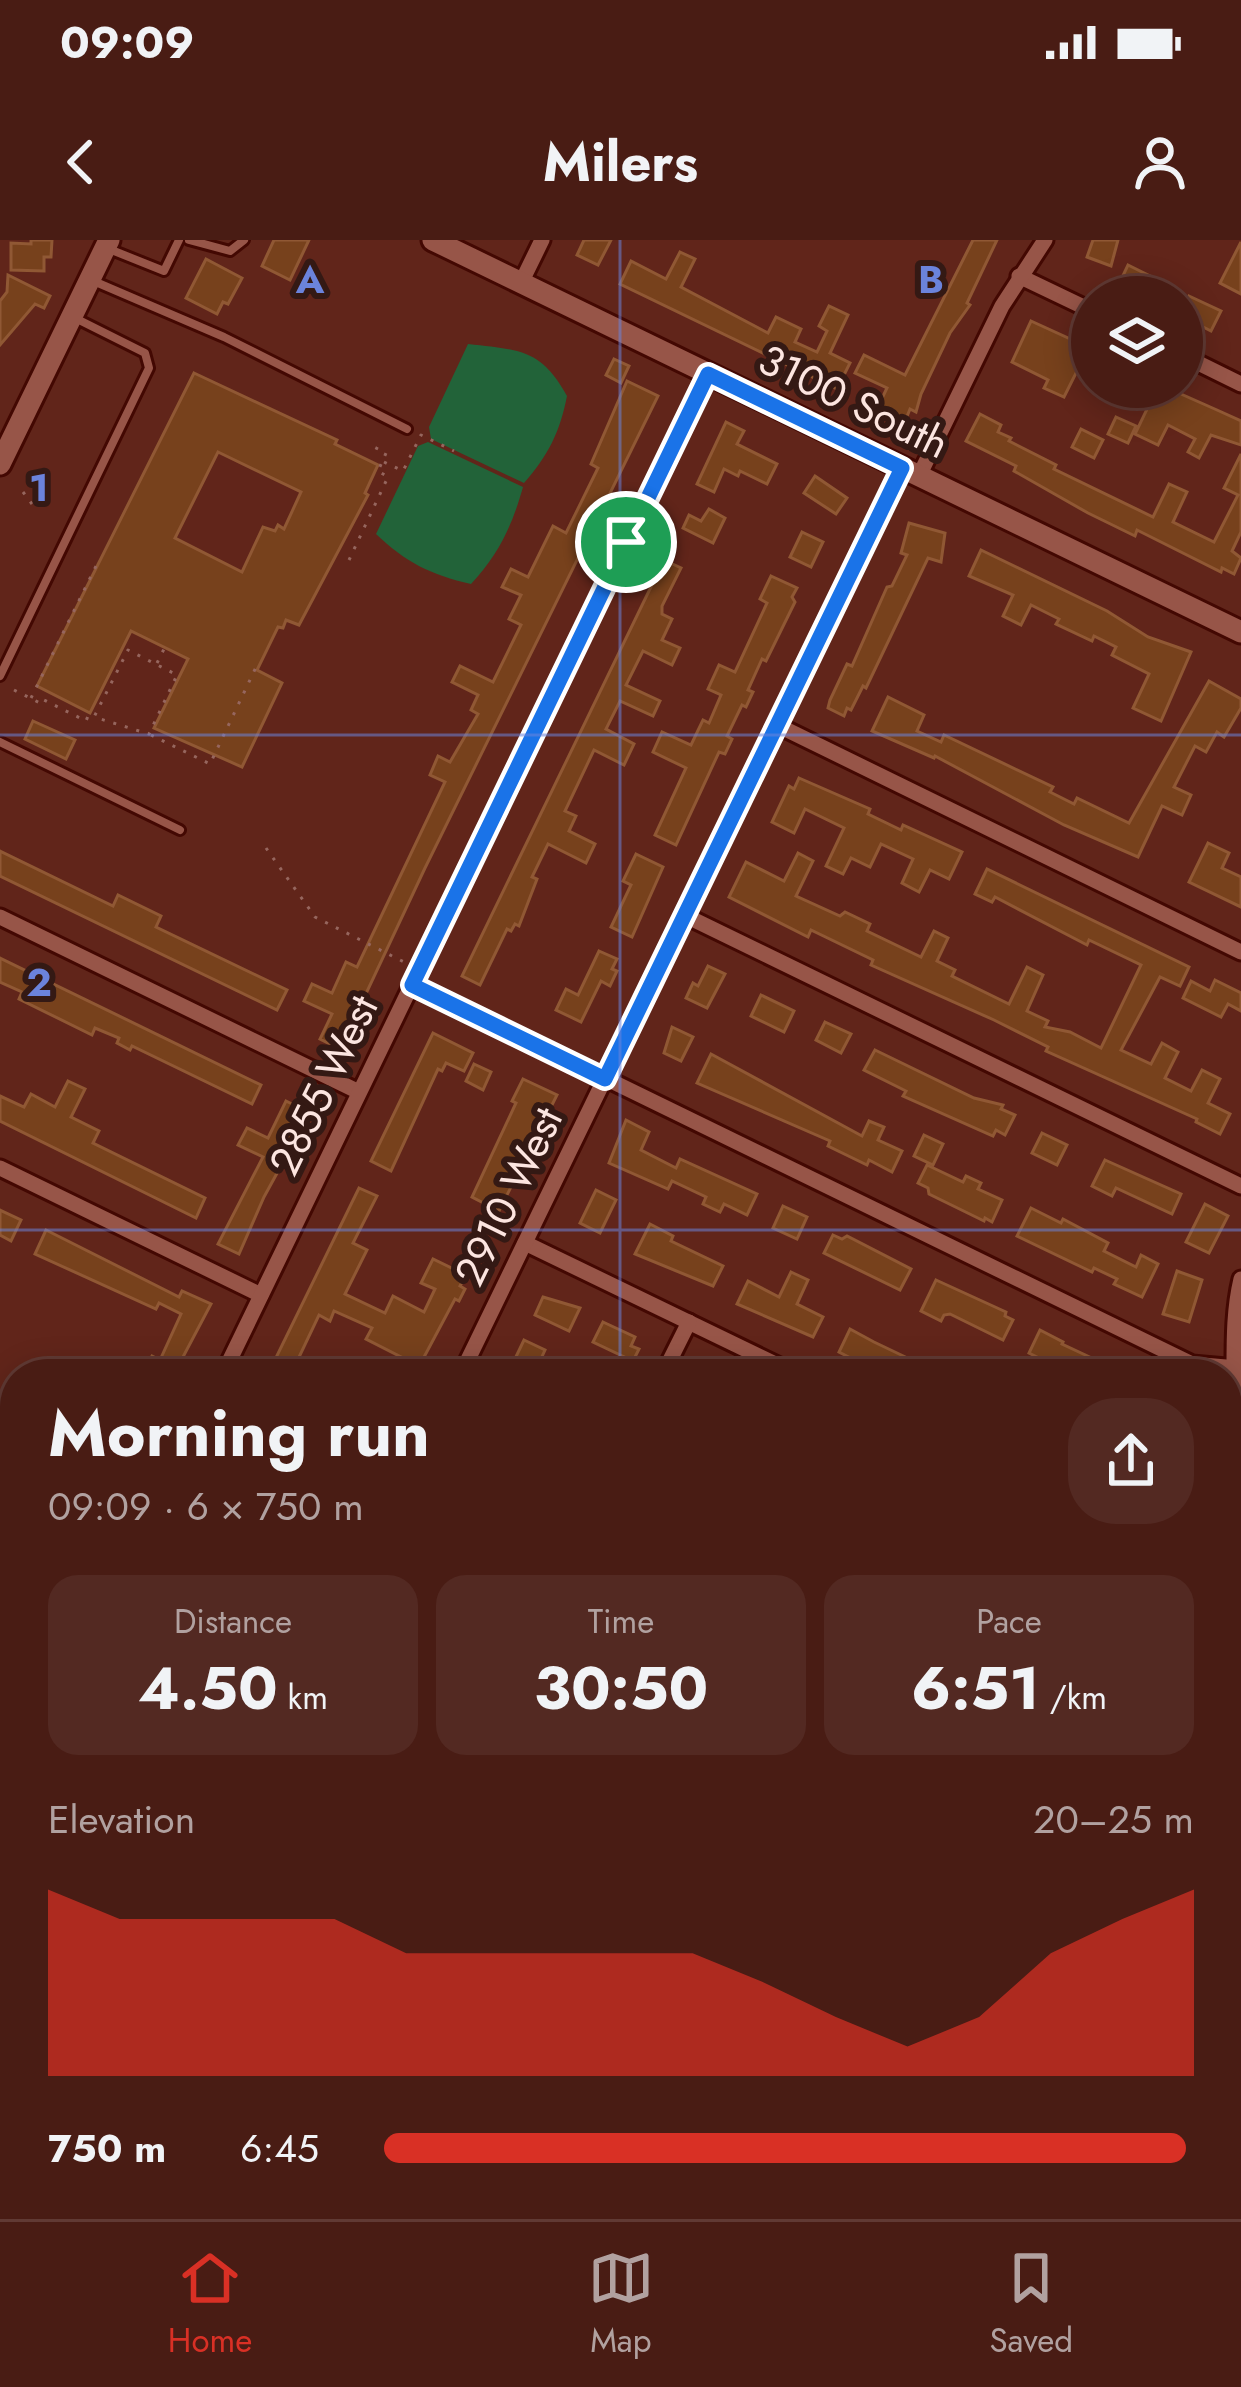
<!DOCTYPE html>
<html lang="en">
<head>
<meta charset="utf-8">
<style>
  body { margin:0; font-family:Jost,sans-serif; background:#532922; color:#f1f3f6; height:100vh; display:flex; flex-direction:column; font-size:45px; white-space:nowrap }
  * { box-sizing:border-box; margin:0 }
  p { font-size:39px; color:#b1a1a0 }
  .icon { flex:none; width:66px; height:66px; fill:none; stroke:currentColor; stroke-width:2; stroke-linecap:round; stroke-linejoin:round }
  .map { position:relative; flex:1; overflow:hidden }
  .side { position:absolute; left:0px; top:1119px; width:1242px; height:861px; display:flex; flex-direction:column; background:#491c14; border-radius:48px 48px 0 0; box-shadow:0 6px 30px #0003,0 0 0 3px #613a34 }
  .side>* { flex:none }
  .buttons { position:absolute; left:1071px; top:36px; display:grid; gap:24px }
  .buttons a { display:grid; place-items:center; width:132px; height:132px; border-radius:50%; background:#491c14; box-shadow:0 6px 30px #0003,0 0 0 3px #613a34; font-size:60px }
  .pin { position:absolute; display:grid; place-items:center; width:102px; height:102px; color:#fff; margin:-51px; border:6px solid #fff; border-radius:50%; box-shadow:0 3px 12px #0007 }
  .round { display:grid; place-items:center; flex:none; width:126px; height:126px; border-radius:48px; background:#532922 }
  .overview { display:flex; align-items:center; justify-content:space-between; height:204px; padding:0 48px }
  h1 { font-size:66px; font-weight:700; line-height:90px }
  .figures { display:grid; grid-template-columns:repeat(3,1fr); gap:18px; height:204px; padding:12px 48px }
  .figures div { display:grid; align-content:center; border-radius:30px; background:#532922; text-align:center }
  .figures b { font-size:60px; font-weight:700 }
  .figures small { font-size:33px; font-weight:400 }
  .figures p { font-size:33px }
  .chart { height:336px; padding:24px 48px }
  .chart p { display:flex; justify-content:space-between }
  .chart svg { width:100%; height:216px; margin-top:12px; fill:#d93025; opacity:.7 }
  ul { padding:0 48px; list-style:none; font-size:39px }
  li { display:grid; grid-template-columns:192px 144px 1fr; align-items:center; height:90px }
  li i { height:30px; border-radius:15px; background:#d93025 }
  .status { display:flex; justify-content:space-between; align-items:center; height:84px; padding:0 60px; background:#491c14; direction:ltr }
  .status svg { height:33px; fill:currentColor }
  header { display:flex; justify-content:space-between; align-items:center; height:156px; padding:0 48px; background:#491c14; font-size:54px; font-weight:700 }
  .tabs { display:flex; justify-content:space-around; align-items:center; height:168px; border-top:3px solid #613a34; background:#491c14; font-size:33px; color:#b1a1a0 }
  .tabs a { display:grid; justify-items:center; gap:6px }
  .tabs .selected { color:#d93025 }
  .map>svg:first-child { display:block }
</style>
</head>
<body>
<div class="status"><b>09:09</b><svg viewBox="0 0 49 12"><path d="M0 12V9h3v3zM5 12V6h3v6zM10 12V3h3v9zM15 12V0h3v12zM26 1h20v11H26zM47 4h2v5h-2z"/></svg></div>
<header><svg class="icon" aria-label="back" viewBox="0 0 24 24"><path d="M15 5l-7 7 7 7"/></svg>Milers<svg class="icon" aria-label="person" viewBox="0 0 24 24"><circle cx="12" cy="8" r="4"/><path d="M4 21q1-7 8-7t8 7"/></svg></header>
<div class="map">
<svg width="1241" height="1979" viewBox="0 0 1241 1979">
  <rect width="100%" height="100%" fill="#61251a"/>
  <g fill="#226339">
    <path d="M 468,104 C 520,110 541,109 567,156 C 560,192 548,216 524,243 L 431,199 L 429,187 Z"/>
    <path d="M 428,202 L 523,247 C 512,286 499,314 471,344 C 431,335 405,322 376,294 L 418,206 Z"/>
  </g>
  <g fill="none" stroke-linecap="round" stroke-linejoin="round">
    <g stroke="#6778bc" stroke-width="4.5">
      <path d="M 0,1928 L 15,1935"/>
      <path d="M 77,1965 L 106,1979"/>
    </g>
  </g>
  <g fill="#77411c" stroke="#905834" stroke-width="3" fill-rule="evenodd">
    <path d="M 31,0 L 52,0 L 51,17 L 44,17 L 44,31 L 11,30 L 11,3 L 31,4 Z"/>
    <path d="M 274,0 L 309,0 L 290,40 L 262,26 Z"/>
    <path d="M 584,0 L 611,0 L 598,25 L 577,15 Z"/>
    <path d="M 973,0 L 997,0 L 967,63 L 970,65 L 950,93 L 921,154 L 916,172 L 910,169 L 904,184 L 876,171 L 887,148 L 855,133 L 864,115 L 905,135 Z"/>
    <path d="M 1093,0 L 1118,0 L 1111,26 L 1087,17 Z"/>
    <path d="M 1241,2 L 1241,54 L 1220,43 Z"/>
    <path d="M 680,12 L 695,19 L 681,47 L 768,93 L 776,77 L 801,89 L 795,102 L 817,112 L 827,91 L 819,86 L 829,66 L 848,75 L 830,113 L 850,123 L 837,149 L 620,44 L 631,21 L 666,39 Z"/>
    <path d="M 206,19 L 242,38 L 228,64 L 223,62 L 217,74 L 186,58 Z"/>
    <path d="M 1128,25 L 1160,41 L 1152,57 L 1119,44 Z"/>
    <path d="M 8,35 L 50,56 L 44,68 L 35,64 L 0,105 L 0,61 L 7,52 Z"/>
    <path d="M 1189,56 L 1221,71 L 1211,91 L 1182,76 Z"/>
    <path d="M 1031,81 L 1092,109 L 1089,139 L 1076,133 L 1064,157 L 1044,148 L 1048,140 L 1012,122 Z"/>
    <path d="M 614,119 L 629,126 L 621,143 L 606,135 Z"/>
    <path d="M 194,133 L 337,200 L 335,204 L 378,225 L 365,253 L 368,255 L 299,385 L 286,380 L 283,388 L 278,387 L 257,430 L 282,443 L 242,527 L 154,488 L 188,419 L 131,391 L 90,473 L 37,446 ZM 218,212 L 301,252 L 284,289 L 278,285 L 275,291 L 263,287 L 242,332 L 175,298 Z"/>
    <path d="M 627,141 L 658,156 L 425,628 L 340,809 L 320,799 L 332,774 L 304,761 L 312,744 L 332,753 L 346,722 L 357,727 L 445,542 L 430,535 L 438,516 L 450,522 L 478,474 L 471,470 L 478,455 L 452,442 L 460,426 L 493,442 L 521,385 L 509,379 L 521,355 L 502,347 L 511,329 L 528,337 L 553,286 L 566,293 L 598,228 L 591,224 Z"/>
    <path d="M 1118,147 L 1165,147 L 1217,170 L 1241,181 L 1241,205 L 1211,195 L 1199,218 L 1188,212 L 1195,199 L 1168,185 L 1158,205 L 1135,194 L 1150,163 Z"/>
    <path d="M 980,174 L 1001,185 L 998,192 L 1011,198 L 1009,201 L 1056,225 L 1054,229 L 1153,277 L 1169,244 L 1187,252 L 1173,282 L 1214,302 L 1238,255 L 1224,248 L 1241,214 L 1241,292 L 1232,311 L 1241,318 L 1234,334 L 1222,328 L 1221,332 L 1137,290 L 1135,296 L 1088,273 L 1014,231 L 1016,226 L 966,201 Z"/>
    <path d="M 1116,177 L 1136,186 L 1128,203 L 1108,194 Z"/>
    <path d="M 726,182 L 744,191 L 737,204 L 777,224 L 767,244 L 740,231 L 738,236 L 724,229 L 714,252 L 697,244 Z"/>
    <path d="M 1081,189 L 1103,200 L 1094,218 L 1072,207 Z"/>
    <path d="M 815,236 L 847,258 L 836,274 L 804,253 Z"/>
    <path d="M 709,269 L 725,278 L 713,303 L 683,288 L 689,275 L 701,281 Z"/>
    <path d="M 909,283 L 945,293 L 941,322 L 928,318 L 866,448 L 863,446 L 851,470 L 847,468 L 844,476 L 828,468 L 830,460 L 847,424 L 852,426 L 887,347 L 892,346 L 907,315 L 901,313 Z"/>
    <path d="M 802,292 L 823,302 L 811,327 L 790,317 Z"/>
    <path d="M 981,310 L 1107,371 L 1148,397 L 1191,412 L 1161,481 L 1133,468 L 1149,434 L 1112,415 L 1116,407 L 1094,396 L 1092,401 L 1056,384 L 1059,379 L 1031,365 L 1021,385 L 1003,376 L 1013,355 L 969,336 Z"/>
    <path d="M 664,320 L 681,328 L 662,366 L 662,374 L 672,379 L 662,400 L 680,408 L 672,425 L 643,411 L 626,445 L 660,461 L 653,476 L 620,461 L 606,489 L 634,504 L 624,525 L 594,510 L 565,571 L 576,576 L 569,591 L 595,604 L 586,623 L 548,604 L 532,637 L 537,639 L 519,686 L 515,684 L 511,691 L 507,689 L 480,745 L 462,736 Z"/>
    <path d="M 771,336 L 797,348 L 792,357 L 795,362 L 766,421 L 762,419 L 748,450 L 753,452 L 746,467 L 742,465 L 727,496 L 732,499 L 725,514 L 719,512 L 676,605 L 655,595 L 686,528 L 653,512 L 662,492 L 691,505 L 703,480 L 709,483 L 721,455 L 708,449 L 719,425 L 735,432 L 767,363 L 760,359 Z"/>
    <path d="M 1209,441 L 1241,459 L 1241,468 L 1224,497 L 1217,492 L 1206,512 L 1195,506 L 1174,547 L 1191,555 L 1182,575 L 1162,566 L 1138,617 L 1064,585 L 935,516 L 934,518 L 872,491 L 888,457 L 924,475 L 917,491 L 941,502 L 944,495 L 1053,547 L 1050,552 L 1074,564 L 1077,558 L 1129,583 Z"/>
    <path d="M 33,481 L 75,500 L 66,519 L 25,499 Z"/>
    <path d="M 799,538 L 870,569 L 868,574 L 901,590 L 903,585 L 962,612 L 949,639 L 930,630 L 919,652 L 902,643 L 913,619 L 881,604 L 870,627 L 851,618 L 843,634 L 826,626 L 844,588 L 805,569 L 794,593 L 772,582 L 789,546 L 794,549 Z"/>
    <path d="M 1208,603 L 1229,613 L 1222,628 L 1241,637 L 1241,667 L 1189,642 Z"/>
    <path d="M 0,611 L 113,666 L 118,655 L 161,676 L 156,687 L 287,750 L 277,770 L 0,636 Z"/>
    <path d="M 798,613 L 813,621 L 796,656 L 840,676 L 845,672 L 870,684 L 867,691 L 921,717 L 934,691 L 948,698 L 937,721 L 955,730 L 952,736 L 1009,764 L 1027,727 L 1043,735 L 1027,771 L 1048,781 L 1045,787 L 1070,792 L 1101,808 L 1141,725 L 1089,700 L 1087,705 L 995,657 L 992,662 L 975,654 L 987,629 L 1189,727 L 1180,746 L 1160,737 L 1121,810 L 1151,824 L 1162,803 L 1178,812 L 1165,838 L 1191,851 L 1202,830 L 1220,839 L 1208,863 L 1230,874 L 1220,894 L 1196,882 L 1197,879 L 1046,811 L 1048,807 L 994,780 L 871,725 L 873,720 L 811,690 L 808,697 L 729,657 L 746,622 L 784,641 Z"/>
    <path d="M 636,614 L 663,627 L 632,697 L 611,687 L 631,645 L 623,641 Z"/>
    <path d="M 599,711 L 617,719 L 612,729 L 617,731 L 610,746 L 601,741 L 581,782 L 556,770 L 566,749 L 578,755 Z"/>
    <path d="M 0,718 L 261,845 L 252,864 L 132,806 L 130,810 L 117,803 L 119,798 L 95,788 L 92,795 L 19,759 L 22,752 L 0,742 Z"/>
    <path d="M 708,726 L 725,734 L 707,768 L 686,758 L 693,743 L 698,746 Z"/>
    <path d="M 1215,740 L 1241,753 L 1241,771 L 1228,764 L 1221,777 L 1183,758 L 1191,741 L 1210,751 Z"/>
    <path d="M 761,755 L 794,771 L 784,792 L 751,776 Z"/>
    <path d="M 825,782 L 851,794 L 841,813 L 816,800 Z"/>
    <path d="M 672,787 L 693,797 L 681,821 L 664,813 Z"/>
    <path d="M 433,793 L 473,813 L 464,831 L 446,823 L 442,831 L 438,829 L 391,931 L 371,921 Z"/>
    <path d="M 875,810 L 974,858 L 1003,865 L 1001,869 L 1015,875 L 1005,895 L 996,890 L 993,896 L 903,856 L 906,851 L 864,830 Z"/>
    <path d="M 711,814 L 862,896 L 869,881 L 884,887 L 878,900 L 902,911 L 892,932 L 869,920 L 867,925 L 828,906 L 830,901 L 697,843 Z"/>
    <path d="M 474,824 L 491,832 L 483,850 L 466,841 Z"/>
    <path d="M 523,839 L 557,855 L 499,971 L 472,957 L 516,863 L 512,861 Z"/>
    <path d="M 68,841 L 85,849 L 71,877 L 99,891 L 93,903 L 205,958 L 196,978 L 0,881 L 0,856 L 24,867 L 31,854 L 55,867 Z"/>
    <path d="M 286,861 L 310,873 L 264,957 L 239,1014 L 218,1004 L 263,917 L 238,905 L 247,888 L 268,898 Z"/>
    <path d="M 626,880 L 649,892 L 641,910 L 676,928 L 680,919 L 757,954 L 747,975 L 724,964 L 720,972 L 703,964 L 706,957 L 672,941 L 668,949 L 609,923 Z"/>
    <path d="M 1042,893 L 1067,905 L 1057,925 L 1032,913 Z"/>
    <path d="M 924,895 L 943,904 L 933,925 L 914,916 Z"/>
    <path d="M 1105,920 L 1181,954 L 1172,974 L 1116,948 L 1112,956 L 1092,946 Z"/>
    <path d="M 927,925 L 963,942 L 966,936 L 981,943 L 978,949 L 1002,960 L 992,982 L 985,978 L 984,981 L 929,954 L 928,948 L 918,943 Z"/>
    <path d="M 359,948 L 377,956 L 353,1003 L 367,1010 L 345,1054 L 385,1073 L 393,1056 L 424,1072 L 435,1049 L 421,1043 L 433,1019 L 466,1035 L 460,1046 L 465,1049 L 459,1061 L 455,1059 L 415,1134 L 393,1134 L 401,1117 L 366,1099 L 372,1088 L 334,1071 L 330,1081 L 319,1075 L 291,1134 L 268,1134 Z"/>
    <path d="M 596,950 L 616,960 L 600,993 L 580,983 Z"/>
    <path d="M 1205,964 L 1228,976 L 1209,1013 L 1186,1002 Z"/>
    <path d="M 783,966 L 807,977 L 797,999 L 773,988 Z"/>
    <path d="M 1031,968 L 1061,983 L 1063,979 L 1108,1003 L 1104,1011 L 1136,1027 L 1141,1015 L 1158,1024 L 1142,1057 L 1114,1044 L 1117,1039 L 1094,1028 L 1092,1032 L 1017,996 Z"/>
    <path d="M 0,970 L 21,980 L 11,1001 L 0,995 Z"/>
    <path d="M 650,984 L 673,996 L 671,1001 L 723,1026 L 713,1046 L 635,1014 Z"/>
    <path d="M 46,990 L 179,1057 L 182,1051 L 211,1064 L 174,1134 L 143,1134 L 152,1116 L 160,1120 L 181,1074 L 159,1063 L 156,1069 L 35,1014 Z"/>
    <path d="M 833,995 L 842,999 L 847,996 L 911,1029 L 900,1050 L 824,1013 Z"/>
    <path d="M 1177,1031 L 1202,1040 L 1189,1082 L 1163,1074 Z"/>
    <path d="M 791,1032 L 808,1040 L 797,1064 L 823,1077 L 813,1097 L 737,1064 L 748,1041 L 779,1057 Z"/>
    <path d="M 936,1040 L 1006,1072 L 1005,1076 L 1013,1080 L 1003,1100 L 950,1074 L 944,1075 L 941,1081 L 921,1071 Z"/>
    <path d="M 543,1057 L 580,1068 L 569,1091 L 535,1075 Z"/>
    <path d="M 603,1082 L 635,1097 L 631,1106 L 639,1109 L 633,1121 L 593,1102 Z"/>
    <path d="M 850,1089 L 874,1102 L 941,1134 L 882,1134 L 872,1129 L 839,1112 Z"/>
    <path d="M 1040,1090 L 1063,1102 L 1062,1104 L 1126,1134 L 1072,1134 L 1061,1129 L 1029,1113 Z"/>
    <path d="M 524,1100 L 545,1110 L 534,1134 L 512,1125 Z"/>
    <path d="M 0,1180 L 15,1187 L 15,1262 L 0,1255 Z"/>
    <path d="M 1241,1279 L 1241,1320 L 1227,1314 Z"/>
    <path d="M 1227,1357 L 1241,1364 L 1237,1386 L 1227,1381 Z"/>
    <path d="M 1227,1522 L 1241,1529 L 1227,1562 Z"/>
    <path d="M 15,1641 L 15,1677 L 0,1708 L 0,1672 Z"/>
    <path d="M 0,1717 L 15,1725 L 15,1750 L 0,1743 Z"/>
    <path d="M 1241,1721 L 1241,1758 L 1227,1786 L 1227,1750 Z"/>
    <path d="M 0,1846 L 15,1853 L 15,1886 L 0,1879 Z"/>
    <path d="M 1227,1900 L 1241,1907 L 1241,1937 L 1227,1930 Z"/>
    <path d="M 320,1965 L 382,1965 L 364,1979 L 331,1979 Z"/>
    <path d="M 478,1965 L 501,1965 L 512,1979 L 489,1979 Z"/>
    <path d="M 581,1965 L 612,1965 L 623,1979 L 591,1979 Z"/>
    <path d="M 798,1965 L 820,1965 L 813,1979 L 792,1979 Z"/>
    <path d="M 971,1965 L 1034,1965 L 1028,1979 L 964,1979 Z"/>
    <path d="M 1119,1965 L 1142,1965 L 1135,1979 L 1114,1975 Z"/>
  </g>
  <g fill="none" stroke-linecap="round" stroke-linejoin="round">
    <defs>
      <g id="lane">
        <path d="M 189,0 L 230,11 L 244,0"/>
        <path d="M 109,9 L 164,31 L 179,0"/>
        <path d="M 91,40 L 224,97 L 407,189"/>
        <path d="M 0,436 L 149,128 L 145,113 L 75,78"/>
        <path d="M 0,502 L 180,590"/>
      </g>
      <g id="street">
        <path d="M 1019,36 L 1092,71"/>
        <path d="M 521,43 L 542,0"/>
        <path d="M 1182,115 L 1241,144"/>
        <path d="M 919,236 L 1002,66 L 1045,0"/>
        <path d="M 777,485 L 1241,712"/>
        <path d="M 684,675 L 1241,946"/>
        <path d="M 0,677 L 359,852"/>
        <path d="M 412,744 L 1192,1124 L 1237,1128"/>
        <path d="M 0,928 L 261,1055"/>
        <path d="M 525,1003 L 796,1134"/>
        <path d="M 223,1134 L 708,134"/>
        <path d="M 461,1134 L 902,228"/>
        <path d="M 663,1134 L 689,1082"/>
        <path d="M 1227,1216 C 1241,1157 1227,1098 1241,1039"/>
        <path d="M 0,1449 L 15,1456"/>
        <path d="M 0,1571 L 15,1540"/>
        <path d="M 1227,1653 L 1241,1624"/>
        <path d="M 0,1788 L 15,1796"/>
        <path d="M 426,1965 L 436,1979"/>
        <path d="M 654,1965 L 665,1979"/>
        <path d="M 1224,1965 L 1241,1973"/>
        <path d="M 858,1979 L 865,1965"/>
        <path d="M 1068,1979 L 1075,1965"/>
      </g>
      <g id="secondary">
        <path d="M 433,0 L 1241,392"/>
        <path d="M 0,224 L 109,0"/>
      </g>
    </defs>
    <use href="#lane" stroke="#430802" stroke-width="14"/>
    <use href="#street" stroke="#430802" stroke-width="21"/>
    <use href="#secondary" stroke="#430802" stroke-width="27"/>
    <g stroke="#96665e" stroke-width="3" stroke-dasharray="3 9" stroke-linecap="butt">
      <path d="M 384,222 L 403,231 L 421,195 L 454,211"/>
      <path d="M 23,252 L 35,268"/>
      <path d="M 349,320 L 388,237 L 378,231 L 386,213 L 370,205"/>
      <path d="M 157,423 L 165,407"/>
      <path d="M 14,450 L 40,463 L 42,459 L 86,481 L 88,476 L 94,477 L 128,410 L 177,435 L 149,494 L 94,477"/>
      <path d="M 31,458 L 99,320"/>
      <path d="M 151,495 L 210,524 L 258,423"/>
      <path d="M 266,608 L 315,677 L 404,722"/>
    </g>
    <use href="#lane" stroke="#975548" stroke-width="8"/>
    <use href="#street" stroke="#975548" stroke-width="15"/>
    <use href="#secondary" stroke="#975548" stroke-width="21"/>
  </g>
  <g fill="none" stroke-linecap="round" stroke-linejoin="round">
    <defs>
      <path id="route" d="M 708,134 L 902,228 L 605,839 L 412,745 Z"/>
    </defs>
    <use href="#route" stroke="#fff" stroke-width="24"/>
    <use href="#route" stroke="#1a73e8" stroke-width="15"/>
  </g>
  <path fill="none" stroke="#6b83db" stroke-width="3" stroke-opacity="0.55" d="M 620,0 L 620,1134M 0,495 L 1241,495M 0,990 L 1241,990M 0,1484 L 15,1484M 1227,1484 L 1241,1484M 620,1965 L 620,1979"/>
  <g text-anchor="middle" stroke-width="12" stroke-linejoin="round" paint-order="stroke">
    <g font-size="42" fill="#fce5e0" stroke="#341914">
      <text transform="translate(854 161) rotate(26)" y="15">3100 South</text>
      <text transform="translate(323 845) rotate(-64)" y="15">2855 West</text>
      <text transform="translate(508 956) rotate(-64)" y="15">2910 West</text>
    </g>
  </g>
  <g font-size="39" text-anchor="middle" font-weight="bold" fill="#6b83db" stroke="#341914" stroke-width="12" stroke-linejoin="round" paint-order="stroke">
    <text x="310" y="53">A</text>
    <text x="931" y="53">B</text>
    <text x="39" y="261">1</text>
    <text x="39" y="756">2</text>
  </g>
</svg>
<div class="buttons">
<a><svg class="icon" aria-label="layers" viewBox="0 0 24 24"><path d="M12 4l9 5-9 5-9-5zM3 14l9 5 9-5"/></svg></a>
</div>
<div class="pin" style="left:626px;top:302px;background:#1e9e55"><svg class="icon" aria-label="arrive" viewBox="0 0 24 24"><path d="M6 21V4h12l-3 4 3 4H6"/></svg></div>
<section class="side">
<div class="overview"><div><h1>Morning run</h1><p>09:09 · 6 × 750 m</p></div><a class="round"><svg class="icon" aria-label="share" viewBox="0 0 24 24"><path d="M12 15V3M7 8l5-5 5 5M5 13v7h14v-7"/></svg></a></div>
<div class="figures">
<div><p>Distance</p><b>4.50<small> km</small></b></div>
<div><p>Time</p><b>30:50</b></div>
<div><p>Pace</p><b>6:51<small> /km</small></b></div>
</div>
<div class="chart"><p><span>Elevation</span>20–25 m</p>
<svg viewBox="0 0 160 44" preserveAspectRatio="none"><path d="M0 44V6L10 12L20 12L30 12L40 12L50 19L60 19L70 19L80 19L90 19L100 25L110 32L120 38L130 32L140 19L150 12L160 6V44z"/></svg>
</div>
<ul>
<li><b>750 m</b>6:45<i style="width:99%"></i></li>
</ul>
</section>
</div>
<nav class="tabs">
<a class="selected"><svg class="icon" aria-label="home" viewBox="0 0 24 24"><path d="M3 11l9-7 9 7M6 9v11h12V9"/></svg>Home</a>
<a><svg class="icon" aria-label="map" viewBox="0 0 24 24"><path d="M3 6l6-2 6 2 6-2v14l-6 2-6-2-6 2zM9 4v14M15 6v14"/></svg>Map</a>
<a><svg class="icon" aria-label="saved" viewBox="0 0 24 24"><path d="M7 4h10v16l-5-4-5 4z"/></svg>Saved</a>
</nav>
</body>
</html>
